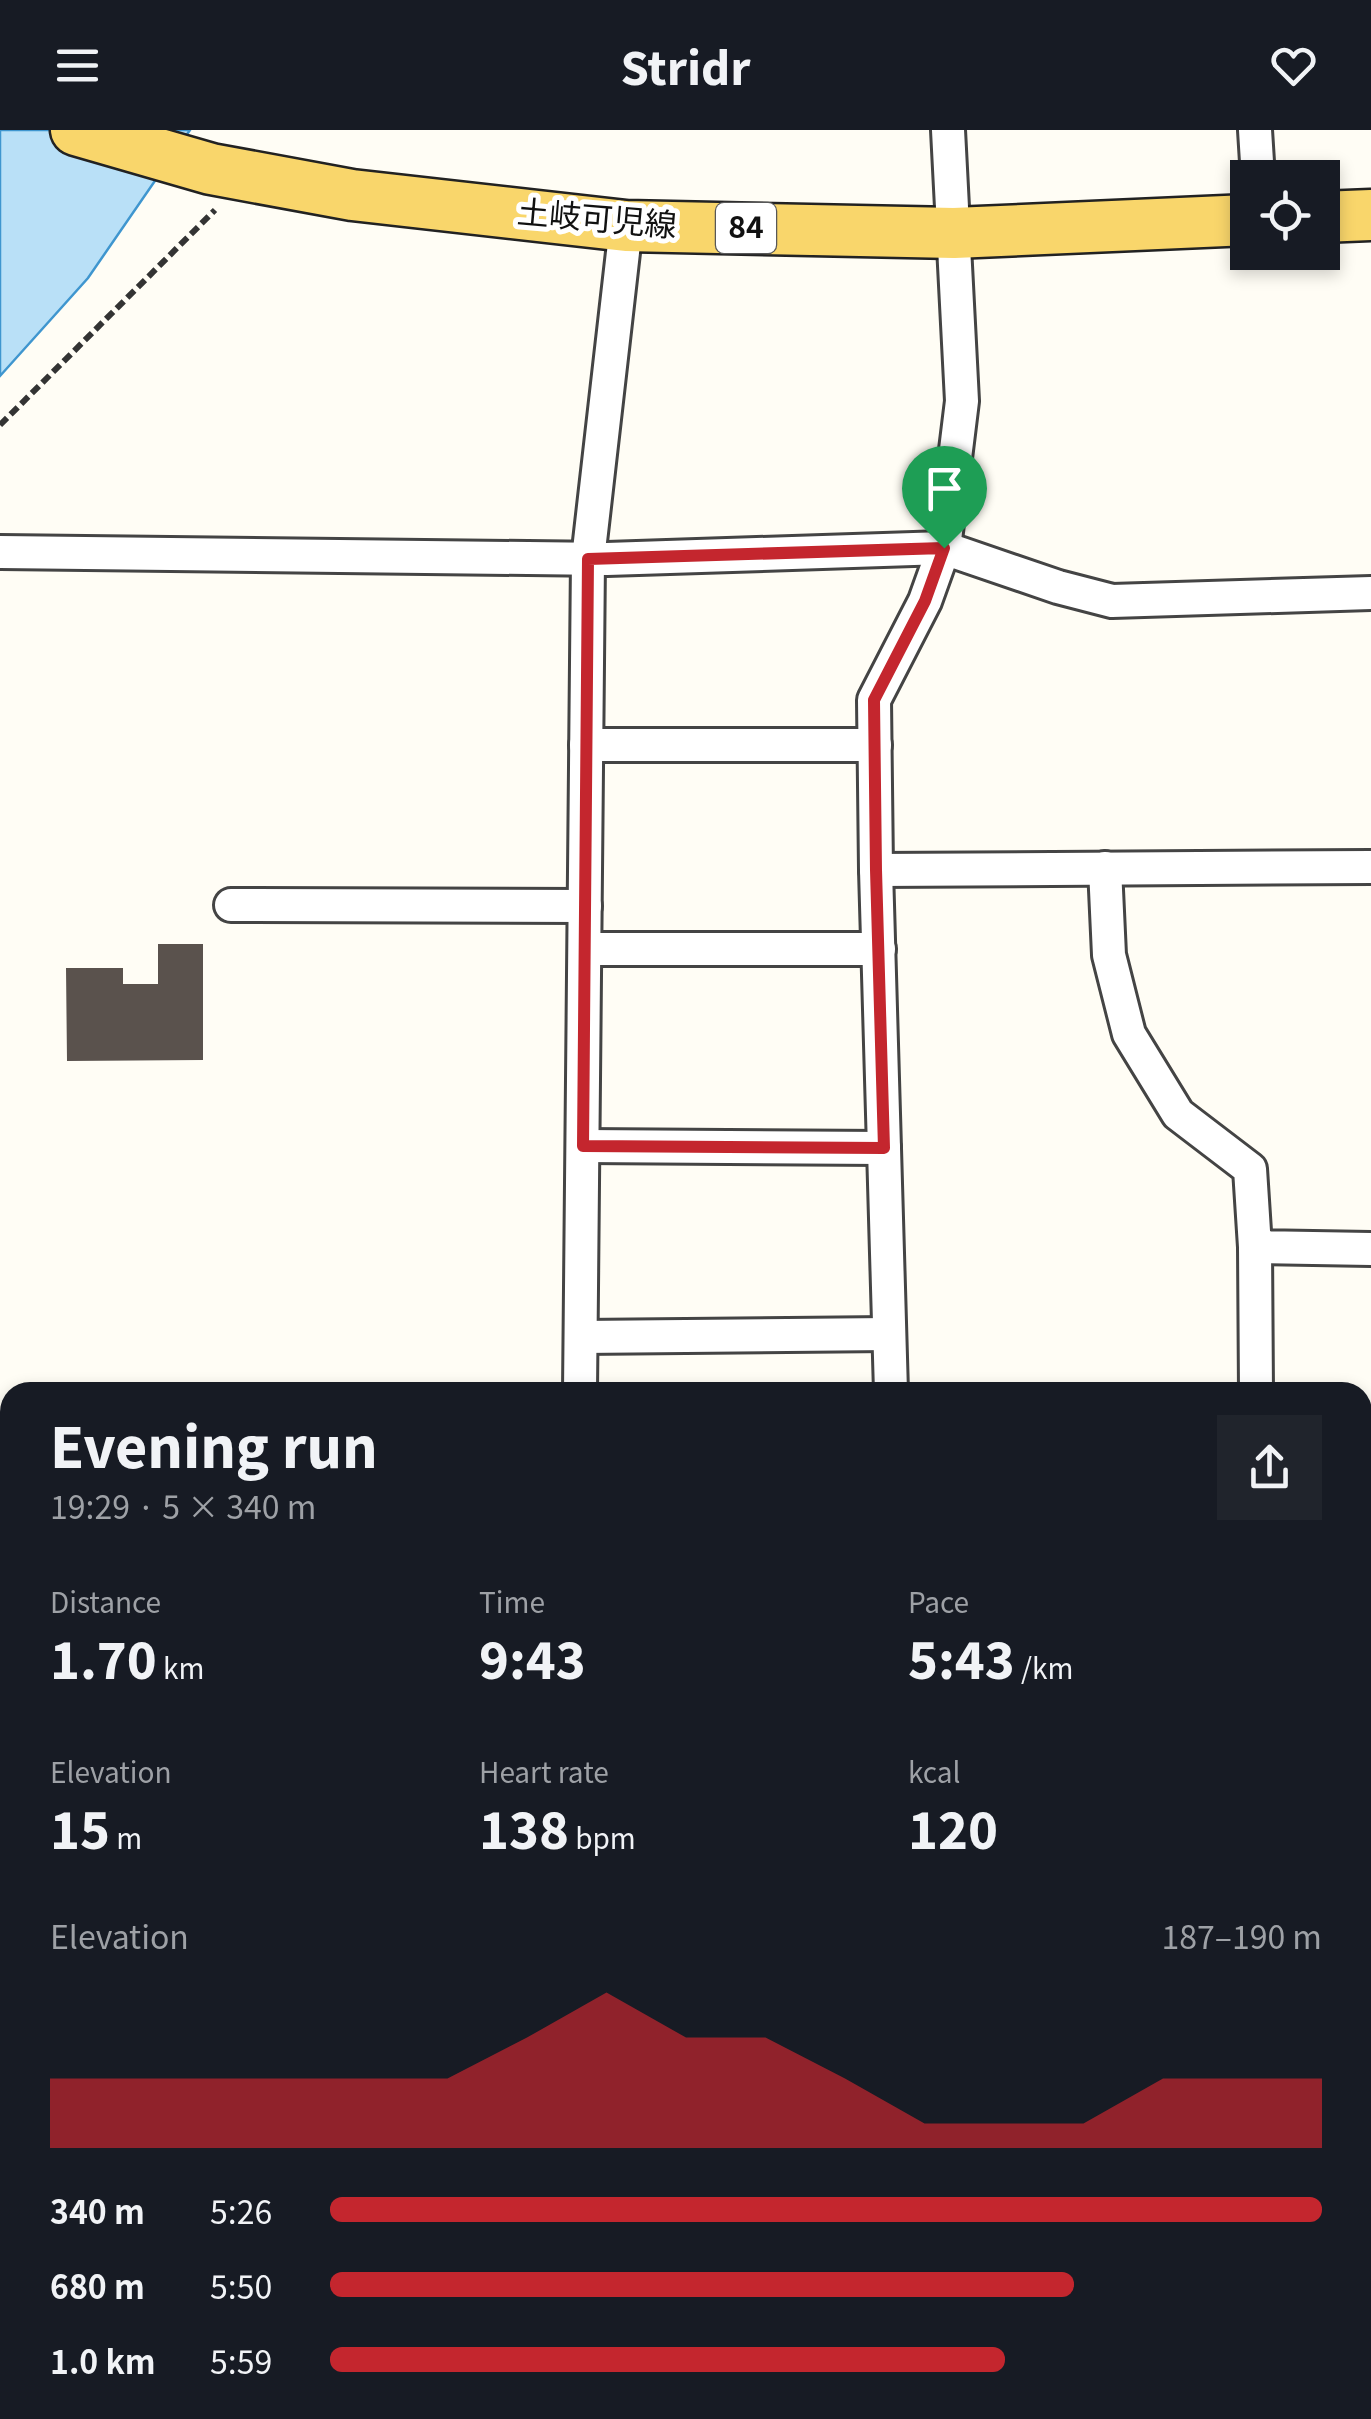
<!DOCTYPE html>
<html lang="en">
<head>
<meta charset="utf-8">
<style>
  body { margin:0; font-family:Georgia,"Noto Sans JP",serif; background:#20242c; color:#f1f3f6; height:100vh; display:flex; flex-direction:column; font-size:38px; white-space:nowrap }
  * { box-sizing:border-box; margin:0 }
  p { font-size:32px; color:#9ea1a6 }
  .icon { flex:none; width:55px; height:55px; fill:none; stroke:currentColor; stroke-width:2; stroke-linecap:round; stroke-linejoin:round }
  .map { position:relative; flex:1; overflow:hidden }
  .details { position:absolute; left:0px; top:1252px; width:1372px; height:1038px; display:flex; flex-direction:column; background:#171b24; border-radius:30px 30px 0 0; box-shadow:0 5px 15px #0003 }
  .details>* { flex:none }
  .tools { position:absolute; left:1230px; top:30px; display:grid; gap:20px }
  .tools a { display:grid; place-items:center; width:110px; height:110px; border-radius:0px; background:#171b24; box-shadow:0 5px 15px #0003; font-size:50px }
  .pin { position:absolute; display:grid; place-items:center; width:85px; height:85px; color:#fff; margin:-102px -42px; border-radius:50% 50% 50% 0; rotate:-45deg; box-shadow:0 0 10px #0007 }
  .pin .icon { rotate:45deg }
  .round { display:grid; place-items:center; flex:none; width:105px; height:105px; border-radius:0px; background:#20242c }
  .headline { display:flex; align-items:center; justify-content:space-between; height:170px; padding:0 50px }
  h1 { font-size:55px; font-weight:800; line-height:75px }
  .metrics { display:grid; grid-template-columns:repeat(3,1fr); gap:15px; height:170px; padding:10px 50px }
  .metrics div { display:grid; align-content:center }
  .metrics b { font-size:50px; font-weight:800 }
  .metrics small { font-size:28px; font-weight:400 }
  .metrics p { font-size:28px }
  .chart { height:280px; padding:20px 50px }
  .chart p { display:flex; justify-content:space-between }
  .chart svg { width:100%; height:180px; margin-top:10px; fill:#c4262e; opacity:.7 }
  ul { padding:0 50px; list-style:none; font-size:32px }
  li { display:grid; grid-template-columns:160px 120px 1fr; align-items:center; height:75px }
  li i { height:25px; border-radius:12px; background:#c4262e }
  header { display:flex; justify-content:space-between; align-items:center; height:130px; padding:0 50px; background:#171b24; font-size:45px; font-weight:800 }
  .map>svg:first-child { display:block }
</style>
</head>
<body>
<header><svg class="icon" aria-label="menu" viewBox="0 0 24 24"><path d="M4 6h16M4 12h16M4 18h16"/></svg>Stridr<svg class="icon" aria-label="heart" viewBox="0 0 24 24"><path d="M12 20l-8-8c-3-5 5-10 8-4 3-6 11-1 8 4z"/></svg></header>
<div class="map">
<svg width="1371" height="2289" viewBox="0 0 1371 2289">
  <rect width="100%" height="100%" fill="#fffdf5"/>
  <path fill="#b9e0f7" stroke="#3f96cf" stroke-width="2.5" d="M 0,0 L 190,0 L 88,148 L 0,246 Z"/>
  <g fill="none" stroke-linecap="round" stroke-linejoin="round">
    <g stroke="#3f96cf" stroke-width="11">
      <path d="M 0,1963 L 10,1957"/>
      <path d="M 1362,2139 L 1371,2143"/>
    </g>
  </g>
  <g fill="#5a524d">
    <path d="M 158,814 L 203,814 L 203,930 L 67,931 L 66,838 L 123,838 L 123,854 L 158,854 Z"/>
    <rect x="583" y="2280" width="293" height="9"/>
    <path d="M 949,2280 L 1333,2280 L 1334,2289 L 949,2289 Z"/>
  </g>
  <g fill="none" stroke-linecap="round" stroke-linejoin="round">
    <defs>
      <g id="street">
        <path d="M 1255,0 L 1258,48"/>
        <path d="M 0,422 L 607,429 L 944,418 L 1058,457 L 1112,471 L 1371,463"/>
        <path d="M 586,615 L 875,615"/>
        <path d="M 1105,738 L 1109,825 L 1129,904 L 1178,984 L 1250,1039 L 1255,1117 L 1371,1119"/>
        <path d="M 876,740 L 1371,737"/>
        <path d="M 231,775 L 585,776"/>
        <path d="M 585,819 L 879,819"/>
        <path d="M 583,1016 L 884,1018"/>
        <path d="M 1255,1117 L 1256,1262"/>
        <path d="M 581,1207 L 889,1204"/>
        <path d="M 580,1262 L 588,429 L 626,96"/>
        <path d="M 891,1262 L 876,740 L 874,570 L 925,471 L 944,418 L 962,271 L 948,0"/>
        <path d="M 1362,1371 L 1371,1371"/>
        <path d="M 1362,1580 L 1371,1579"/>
        <path d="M 1362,1754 L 1371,1754"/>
        <path d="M 0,2095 L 10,2108"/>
        <path d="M 146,2280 L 153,2289"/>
        <path d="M 271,2280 L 278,2289"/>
        <path d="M 919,2280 L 919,2289"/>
      </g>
      <g id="secondary">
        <path d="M 0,1382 L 10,1387"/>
        <path d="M 1362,2203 L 1371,2206"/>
      </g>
      <g id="primary">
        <path d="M 76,0 L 211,39 L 352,65 L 626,96 L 954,103 L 1248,90"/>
        <path d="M 1322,87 L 1371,85"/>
      </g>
    </defs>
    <use href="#street" stroke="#444" stroke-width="38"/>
    <use href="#secondary" stroke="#333" stroke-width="50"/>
    <use href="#primary" stroke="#222" stroke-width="55"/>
    <path stroke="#333" stroke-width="6" stroke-dasharray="10 5" stroke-linecap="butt" d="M 0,295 L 215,80"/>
    <use href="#street" stroke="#fff" stroke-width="32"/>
    <use href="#secondary" stroke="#fff6b0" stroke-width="45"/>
    <use href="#primary" stroke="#f9d66b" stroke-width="50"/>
    <g stroke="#c4262e" stroke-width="8">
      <path d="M 0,2029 L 10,2042"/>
      <path d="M 193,2280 L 200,2289"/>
    </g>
  </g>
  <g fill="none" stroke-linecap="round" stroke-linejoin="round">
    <defs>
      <path id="route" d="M 944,418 L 925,471 L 874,570 L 876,740 L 884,1018 L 583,1016 L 588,429 Z"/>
    </defs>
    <use href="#route" stroke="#fff" stroke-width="20"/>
    <use href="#route" stroke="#c4262e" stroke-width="12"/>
  </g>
  <g text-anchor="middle" stroke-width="10" stroke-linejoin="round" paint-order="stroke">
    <rect fill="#fff" stroke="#585858" stroke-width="2.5" x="716" y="73" width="60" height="50" rx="8"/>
    <g font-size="30" font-weight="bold" fill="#111">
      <text x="746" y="108">84</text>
    </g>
    <g font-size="32" fill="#111" stroke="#fff">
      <text transform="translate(597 89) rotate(5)" y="11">土岐可児線</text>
    </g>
  </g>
</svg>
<div class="tools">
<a><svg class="icon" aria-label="locate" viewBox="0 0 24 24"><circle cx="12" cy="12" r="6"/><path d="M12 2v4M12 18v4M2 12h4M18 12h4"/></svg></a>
</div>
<div class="pin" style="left:944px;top:418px;background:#1e9e55"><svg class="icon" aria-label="arrive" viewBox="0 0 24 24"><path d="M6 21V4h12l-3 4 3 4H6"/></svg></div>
<section class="details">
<div class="headline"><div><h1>Evening run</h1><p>19:29 · 5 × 340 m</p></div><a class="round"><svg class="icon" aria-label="share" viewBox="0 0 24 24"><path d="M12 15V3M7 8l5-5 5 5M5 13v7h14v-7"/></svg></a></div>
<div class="metrics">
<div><p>Distance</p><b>1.70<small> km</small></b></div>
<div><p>Time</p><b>9:43</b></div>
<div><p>Pace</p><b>5:43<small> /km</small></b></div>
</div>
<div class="metrics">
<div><p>Elevation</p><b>15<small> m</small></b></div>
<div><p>Heart rate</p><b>138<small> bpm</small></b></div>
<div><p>kcal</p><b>120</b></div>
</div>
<div class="chart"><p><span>Elevation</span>187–190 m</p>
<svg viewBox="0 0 160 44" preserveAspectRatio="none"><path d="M0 44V27L10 27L20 27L30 27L40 27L50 27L60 17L70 6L80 17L90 17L100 27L110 38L120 38L130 38L140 27L150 27L160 27V44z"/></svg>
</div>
<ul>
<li><b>340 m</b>5:26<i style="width:100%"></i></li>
<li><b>680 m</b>5:50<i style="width:75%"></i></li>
<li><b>1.0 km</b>5:59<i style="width:68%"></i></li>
</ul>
</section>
</div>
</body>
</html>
